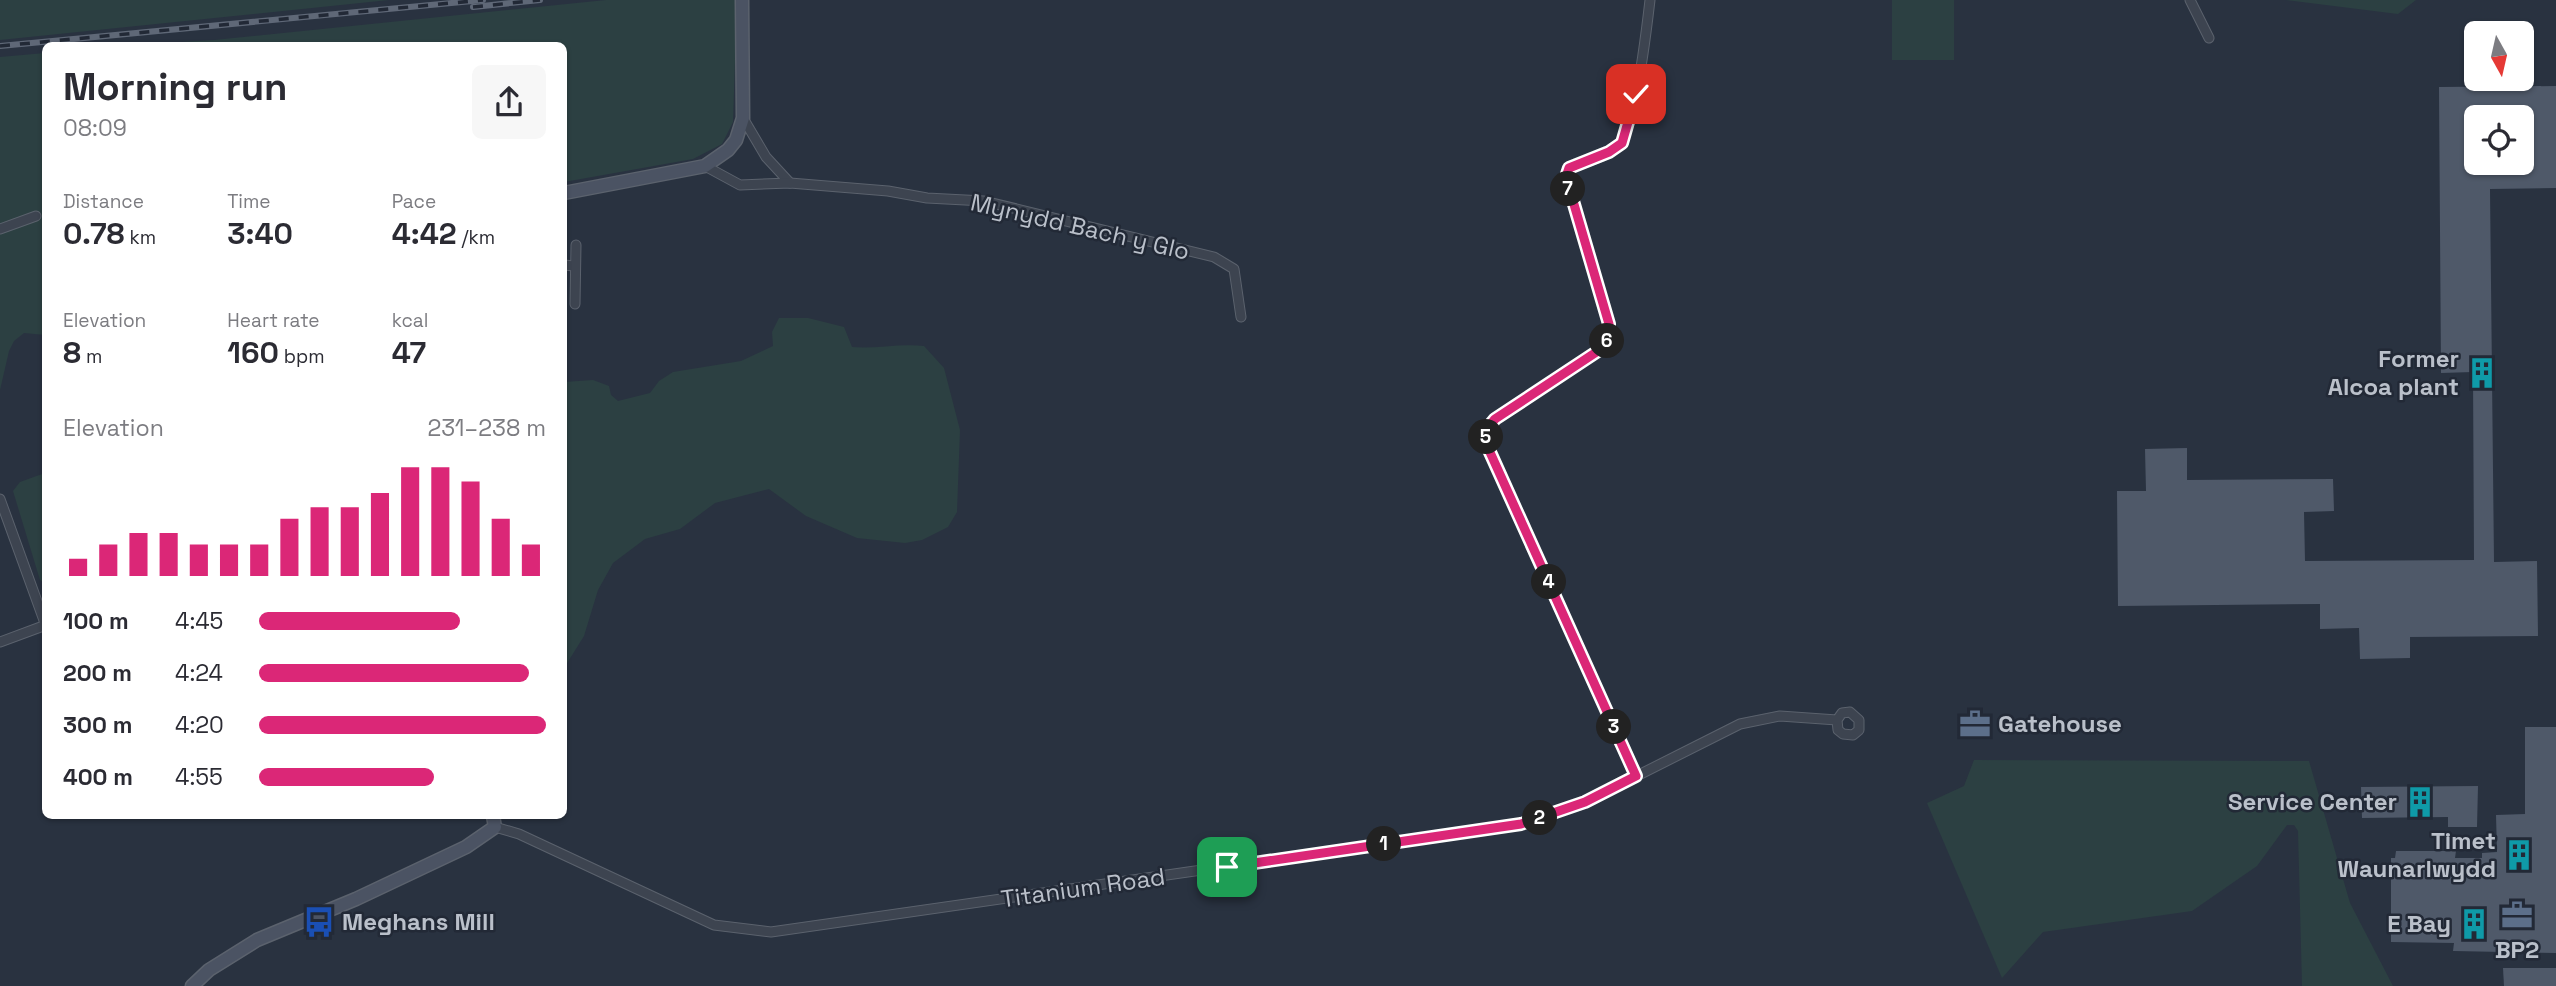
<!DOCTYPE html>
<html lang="en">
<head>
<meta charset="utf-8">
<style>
  body { margin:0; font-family:"Space Grotesk",sans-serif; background:#f7f7f7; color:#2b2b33; height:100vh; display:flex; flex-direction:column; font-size:26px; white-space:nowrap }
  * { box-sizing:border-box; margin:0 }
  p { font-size:23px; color:#7c7c81 }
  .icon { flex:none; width:38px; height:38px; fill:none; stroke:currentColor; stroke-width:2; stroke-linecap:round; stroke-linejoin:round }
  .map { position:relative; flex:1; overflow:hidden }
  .drawer { position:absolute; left:42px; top:42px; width:525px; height:777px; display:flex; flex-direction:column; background:#fff; border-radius:10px; box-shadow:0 2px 5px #0004 }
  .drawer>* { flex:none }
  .needle { width:46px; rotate:172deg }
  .controls { position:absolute; left:2464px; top:21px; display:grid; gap:14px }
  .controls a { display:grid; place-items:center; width:70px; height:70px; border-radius:10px; background:#fff; box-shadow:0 2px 5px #0004; font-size:35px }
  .pin { position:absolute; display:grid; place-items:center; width:60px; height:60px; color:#fff; margin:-30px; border-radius:14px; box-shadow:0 4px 10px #0006 }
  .km { position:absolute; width:35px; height:35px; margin:-18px; border-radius:50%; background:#222; color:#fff; font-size:19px; line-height:35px; text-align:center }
  .round { display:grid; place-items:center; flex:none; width:74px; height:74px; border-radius:10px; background:#f7f7f7 }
  .summary { display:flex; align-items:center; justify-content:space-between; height:119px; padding:0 21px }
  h1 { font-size:38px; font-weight:700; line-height:52px }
  .metrics { display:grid; grid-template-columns:repeat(3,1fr); gap:10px; height:119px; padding:7px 21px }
  .metrics div { display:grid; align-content:center }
  .metrics b { font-size:30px; font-weight:700 }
  .metrics small { font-size:19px; font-weight:400 }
  .metrics p { font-size:19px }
  .chart { height:196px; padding:14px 21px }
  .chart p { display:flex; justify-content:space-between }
  .chart svg { width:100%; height:126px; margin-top:7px; stroke:#db2777; stroke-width:6 }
  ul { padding:0 21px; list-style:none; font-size:23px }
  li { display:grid; grid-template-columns:112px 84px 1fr; align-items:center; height:52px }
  li i { height:18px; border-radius:9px; background:#db2777 }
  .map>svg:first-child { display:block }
</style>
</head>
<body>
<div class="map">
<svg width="2556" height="986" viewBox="0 0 2556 986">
  <rect width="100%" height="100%" fill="#293240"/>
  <g fill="#2c4042">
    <path d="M 0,0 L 389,0 L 0,40 Z"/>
    <path d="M 606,0 L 737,0 L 733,122 L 722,144 L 693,159 L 564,182 L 564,46 L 118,46 L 214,40 Z"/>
    <rect x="1892" y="0" width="62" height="60"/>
    <path d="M 2285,0 L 2416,0 L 2398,14 Z"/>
    <path d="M 45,53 L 45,335 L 24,333 L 14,341 L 9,351 L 0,390 L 0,57 Z"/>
    <path d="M 779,318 L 808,318 L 844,327 L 852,347 C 876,349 900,343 924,346 L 944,368 L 960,430 L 957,512 L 948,527 L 922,540 L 905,543 L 857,538 L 806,516 L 769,489 L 715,503 L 680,529 L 645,539 L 613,563 L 598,590 L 584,636 L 564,668 L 564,382 L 593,380 L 609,386 L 611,395 L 618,401 L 650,393 L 659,381 L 673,372 L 741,361 L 773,346 L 772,332 Z"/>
    <path d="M 45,473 L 45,507 L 42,515 L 46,531 L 43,582 L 40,580 L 13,491 L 20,482 Z"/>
    <path d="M 1974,760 L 2309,761 L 2350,903 L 2393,986 L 2302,986 L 2298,831 L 2294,825 L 2287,825 L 2257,866 L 2192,911 L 2043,932 L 2002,978 L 1927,803 L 1964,786 Z"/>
  </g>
  <g fill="#4f5969" fill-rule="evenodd">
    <path d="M 2556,86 L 2556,188 L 2490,189 L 2494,562 L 2537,561 L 2538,636 L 2410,637 L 2410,658 L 2360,659 L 2359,628 L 2320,629 L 2320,604 L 2118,606 L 2117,491 L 2146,491 L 2145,449 L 2187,448 L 2187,480 L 2333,479 L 2334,511 L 2304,512 L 2305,561 L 2474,560 L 2473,372 L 2441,373 L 2439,87 ZM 2476,117 L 2522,117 L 2522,163 L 2476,163 Z"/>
    <rect x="1966" y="718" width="19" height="12"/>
    <path d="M 2525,727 L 2556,727 L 2556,953 L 2453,951 L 2454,943 L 2391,942 L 2391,858 L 2395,858 L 2396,851 L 2456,851 L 2455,858 L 2482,858 L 2482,853 L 2497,852 L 2496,815 L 2525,814 Z"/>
    <path d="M 2478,786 L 2477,827 L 2448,827 L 2448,817 L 2362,818 L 2361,787 Z"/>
    <path d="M 2503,968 L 2556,968 L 2556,986 L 2504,986 Z"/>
  </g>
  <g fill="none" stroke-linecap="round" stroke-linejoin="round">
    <defs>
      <g id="street">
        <path d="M 2190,0 L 2209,38"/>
        <path d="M 743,118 L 766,157 L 790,183"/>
        <path d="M 705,166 L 740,185 L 790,183 L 888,191 L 927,198 L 984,201 L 1214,257 L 1234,269 L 1241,317"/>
        <path d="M 0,229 L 36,216"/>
        <path d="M 564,265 L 574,266"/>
        <path d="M 575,304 L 576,245"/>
        <path d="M 0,499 L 46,626"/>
        <path d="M 0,642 L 46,625"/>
        <path d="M 1636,776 L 1489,449 L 1485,431 L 1495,419 L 1601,349 L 1609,338 L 1609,324 L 1566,177 L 1569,168 C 1585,162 1607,157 1619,145 C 1635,130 1647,26 1650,0"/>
        <path d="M 495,827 L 519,834 L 714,925 L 771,932 L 1521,824 L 1585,802 L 1740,724 L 1780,716 L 1837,720 L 1842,713 L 1850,712 L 1859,720 L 1859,730 L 1853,735 L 1843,734 L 1838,730 L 1837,720"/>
      </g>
      <g id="secondary">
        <path d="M 564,193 L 705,166 L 728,150 L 736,140 L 743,118 L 742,0"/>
        <path d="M 192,986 L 209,970 L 257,940 L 356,899 L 466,847 L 495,827 L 493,816"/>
      </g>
    </defs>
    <use href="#street" stroke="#5b626d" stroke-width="11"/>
    <use href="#secondary" stroke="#5b626d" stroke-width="15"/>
    <use href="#street" stroke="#3d4450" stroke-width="9"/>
    <use href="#secondary" stroke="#4b5363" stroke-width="12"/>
    <defs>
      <g id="rail">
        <path d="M 473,7 L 540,0"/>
        <path d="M 0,46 L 483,0"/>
      </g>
    </defs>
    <use href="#rail" stroke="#5f6877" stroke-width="6"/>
    <use href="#rail" stroke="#222936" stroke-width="3.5" stroke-dasharray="10" stroke-linecap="butt"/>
  </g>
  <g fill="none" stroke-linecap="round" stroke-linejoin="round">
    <defs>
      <path id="route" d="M 1227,867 L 1521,824 L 1585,802 L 1636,776 L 1489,450 L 1485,431 L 1495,419 L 1601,349 L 1609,338 L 1609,324 L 1566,177 L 1569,168 L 1609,152 L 1622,143 L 1636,94"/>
    </defs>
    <use href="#route" stroke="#fff" stroke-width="14"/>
    <use href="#route" stroke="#db2777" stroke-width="9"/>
  </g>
  <defs>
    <symbol id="building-bare" viewBox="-9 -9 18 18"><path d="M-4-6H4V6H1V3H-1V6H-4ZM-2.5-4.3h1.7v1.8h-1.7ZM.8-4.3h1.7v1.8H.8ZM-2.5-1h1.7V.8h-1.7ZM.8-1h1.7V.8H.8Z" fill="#0f9aa8" stroke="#222936" stroke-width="2.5" paint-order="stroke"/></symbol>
    <symbol id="office-bare" viewBox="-9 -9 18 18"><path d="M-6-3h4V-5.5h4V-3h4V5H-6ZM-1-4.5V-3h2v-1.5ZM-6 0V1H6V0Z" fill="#5c6f8a" stroke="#222936" stroke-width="2.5" paint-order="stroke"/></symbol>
    <symbol id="bus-bare" viewBox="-9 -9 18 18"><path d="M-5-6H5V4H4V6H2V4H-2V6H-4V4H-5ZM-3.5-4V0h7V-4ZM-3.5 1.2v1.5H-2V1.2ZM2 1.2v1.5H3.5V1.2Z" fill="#1a4fb4" stroke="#222936" stroke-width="2.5" paint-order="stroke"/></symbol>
  </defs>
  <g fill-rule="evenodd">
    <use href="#building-bare" x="2460" y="351" width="44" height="44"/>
    <use href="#office-bare" x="1953" y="702" width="44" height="44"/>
    <use href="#building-bare" x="2398" y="780" width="44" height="44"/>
    <use href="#building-bare" x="2497" y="833" width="44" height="44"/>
    <use href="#office-bare" x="2495" y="893" width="44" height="44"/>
    <use href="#bus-bare" x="297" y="900" width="44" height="44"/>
    <use href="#building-bare" x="2452" y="902" width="44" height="44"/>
  </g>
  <g text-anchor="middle" stroke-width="5" stroke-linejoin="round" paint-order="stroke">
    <g font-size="24" fill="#bac0ca" stroke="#222936">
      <text transform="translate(1080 227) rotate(13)" y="8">Mynydd Bach y Glo</text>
      <text transform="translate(1083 888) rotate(-8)" y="8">Titanium Road</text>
    </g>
    <g font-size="24" font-weight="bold" fill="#bac0ca" stroke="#222936" text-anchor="end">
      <text x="2459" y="367">Former<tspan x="2459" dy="28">Alcoa plant</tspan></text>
      <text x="1998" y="732" text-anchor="start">Gatehouse</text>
      <text x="2397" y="810">Service Center</text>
      <text x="2496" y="849">Timet<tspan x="2496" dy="28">Waunarlwydd</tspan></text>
      <text x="342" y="930" text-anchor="start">Meghans Mill</text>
      <text x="2451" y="932">E Bay</text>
      <text x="2517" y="958" text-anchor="middle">BP2</text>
    </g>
  </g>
</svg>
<div class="controls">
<a><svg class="needle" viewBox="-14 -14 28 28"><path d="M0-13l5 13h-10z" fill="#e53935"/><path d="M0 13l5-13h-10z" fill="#7c7c81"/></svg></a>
<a><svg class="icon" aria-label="locate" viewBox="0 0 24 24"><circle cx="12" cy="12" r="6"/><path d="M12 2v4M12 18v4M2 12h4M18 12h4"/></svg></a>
</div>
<div class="pin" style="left:1227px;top:867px;background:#1e9e55"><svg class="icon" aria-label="arrive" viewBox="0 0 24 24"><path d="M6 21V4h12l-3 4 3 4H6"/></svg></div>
<div class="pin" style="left:1636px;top:94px;background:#d93025"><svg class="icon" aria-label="check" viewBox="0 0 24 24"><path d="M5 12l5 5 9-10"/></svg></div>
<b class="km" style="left:1384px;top:844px">1</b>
<b class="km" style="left:1540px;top:818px">2</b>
<b class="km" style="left:1614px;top:727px">3</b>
<b class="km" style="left:1549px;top:582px">4</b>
<b class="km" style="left:1486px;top:437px">5</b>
<b class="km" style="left:1607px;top:341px">6</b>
<b class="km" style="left:1568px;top:189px">7</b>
<section class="drawer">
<div class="summary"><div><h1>Morning run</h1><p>08:09</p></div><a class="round"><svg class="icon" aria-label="share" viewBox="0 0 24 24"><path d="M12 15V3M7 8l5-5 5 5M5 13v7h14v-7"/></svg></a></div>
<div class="metrics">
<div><p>Distance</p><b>0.78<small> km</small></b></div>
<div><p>Time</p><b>3:40</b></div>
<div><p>Pace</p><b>4:42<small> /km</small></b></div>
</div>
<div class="metrics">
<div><p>Elevation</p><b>8<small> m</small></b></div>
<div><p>Heart rate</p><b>160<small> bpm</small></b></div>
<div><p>kcal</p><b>47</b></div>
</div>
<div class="chart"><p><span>Elevation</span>231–238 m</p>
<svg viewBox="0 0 160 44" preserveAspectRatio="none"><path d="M5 44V38M15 44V33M25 44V29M35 44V29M45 44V33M55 44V33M65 44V33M75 44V24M85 44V20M95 44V20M105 44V15M115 44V6M125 44V6M135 44V11M145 44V24M155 44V33"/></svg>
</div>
<ul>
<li><b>100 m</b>4:45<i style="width:70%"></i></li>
<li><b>200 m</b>4:24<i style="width:94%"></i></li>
<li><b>300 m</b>4:20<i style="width:100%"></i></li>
<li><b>400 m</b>4:55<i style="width:61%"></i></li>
</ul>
</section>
</div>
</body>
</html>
